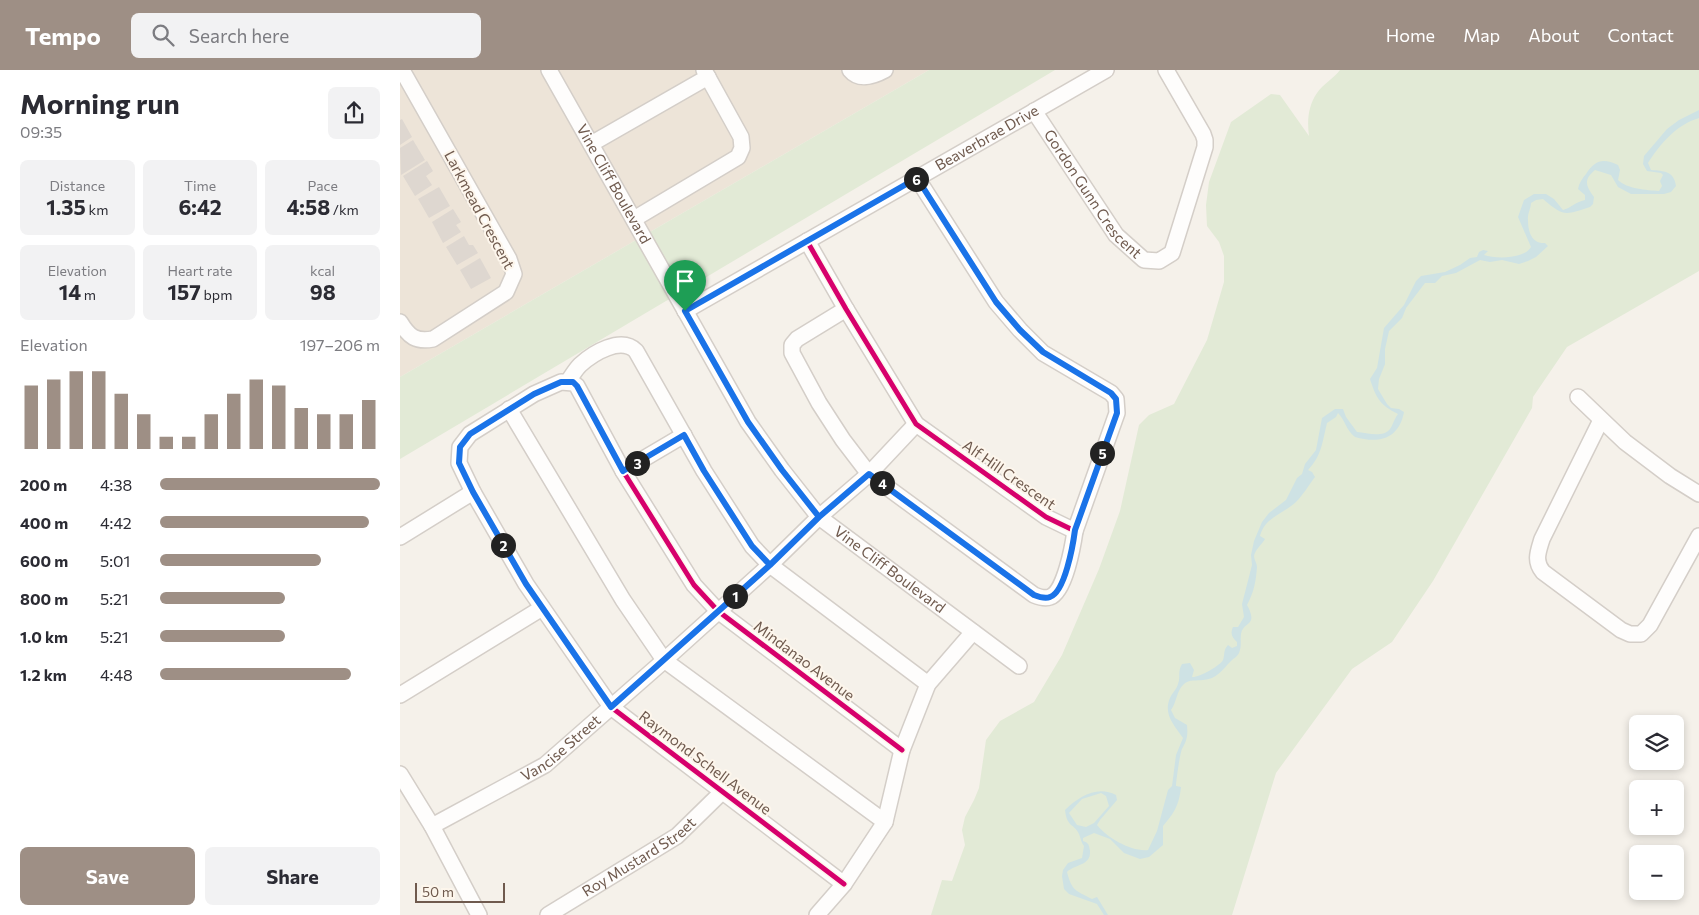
<!DOCTYPE html>
<html lang="en">
<head>
<meta charset="utf-8">
<style>
  body { margin:0; font-family:Commissioner,sans-serif; background:#f2f2f3; color:#2b2b33; height:100vh; display:flex; flex-direction:column; font-size:19px; white-space:nowrap }
  * { box-sizing:border-box; margin:0 }
  p { font-size:16px; color:#7c7c81 }
  .icon { flex:none; width:28px; height:28px; fill:none; stroke:currentColor; stroke-width:2; stroke-linecap:round; stroke-linejoin:round }
  .map { position:relative; flex:1; overflow:hidden }
  .side { display:flex; flex-direction:column; background:#fff; width:400px }
  .side>* { flex:none }
  .buttons { position:absolute; left:1229px; top:645px; display:grid; gap:10px }
  .buttons a { display:grid; place-items:center; width:55px; height:55px; border-radius:8px; background:#fff; box-shadow:0 2px 8px #0003; font-size:25px }
  .scale { position:absolute; left:15px; bottom:12px; width:90px; box-sizing:border-box; padding-left:5px; border:2px solid #6f5a4e; border-top:0; font-size:14px; line-height:18px; white-space:nowrap; color:#6f5a4e; -webkit-text-stroke:4px #fdf6ec; paint-order:stroke }
  .pin { position:absolute; display:grid; place-items:center; width:42px; height:42px; color:#fff; margin:-51px -21px; border-radius:50% 50% 50% 0; rotate:-45deg; box-shadow:0 0 5px #0007 }
  .pin .icon { rotate:45deg }
  .km { position:absolute; width:25px; height:25px; margin:-12px; border-radius:50%; background:#222; color:#fff; font-size:14px; line-height:25px; text-align:center }
  .round { display:grid; place-items:center; flex:none; width:52px; height:52px; border-radius:8px; background:#f2f2f3 }
  .headline { display:flex; align-items:center; justify-content:space-between; height:85px; padding:0 20px }
  h1 { font-size:28px; font-weight:700; line-height:38px }
  .metrics { display:grid; grid-template-columns:repeat(3,1fr); gap:8px; height:85px; padding:5px 20px }
  .metrics div { display:grid; align-content:center; border-radius:8px; background:#f2f2f3; text-align:center }
  .metrics b { font-size:21px; font-weight:700 }
  .metrics small { font-size:14px; font-weight:400 }
  .metrics p { font-size:14px }
  .chart { height:140px; padding:10px 20px }
  .chart p { display:flex; justify-content:space-between }
  .chart svg { width:100%; height:90px; margin-top:5px; stroke:#9e8f85; stroke-width:6 }
  .cta { display:flex; gap:10px; margin-top:auto; padding:10px 20px }
  .cta a { flex:1; height:58px; border-radius:8px; background:#9e8f85; color:#fff; font-size:20px; font-weight:700; line-height:58px; text-align:center }
  .cta a+a { background:#f2f2f3; color:#2b2b33 }
  ul { padding:0 20px; list-style:none; font-size:16px }
  li { display:grid; grid-template-columns:80px 60px 1fr; align-items:center; height:38px }
  li i { height:12px; border-radius:6px; background:#9e8f85 }
  header { display:flex; align-items:center; gap:30px; box-sizing:border-box; height:70px; padding:0 25px; background:#9e8f85; color:#fff }
  header strong { font-size:24px }
  nav { display:flex; gap:28px; margin-inline-start:auto; font-size:18px }
  .search { width:350px; height:45px; background:#f2f2f3; display:flex; align-items:center; gap:12px; box-sizing:border-box; padding:0 18px; border-radius:8px; color:#7c7c81; font-size:19px }
  main { display:flex; flex:1; min-height:0 }
  .map>svg:first-child { display:block }
</style>
</head>
<body>
<header>
<strong>Tempo</strong>
<div class="search"><svg class="icon" aria-label="search" viewBox="0 0 24 24"><circle cx="10" cy="10" r="6"/><path d="M15 15l6 6"/></svg>Search here</div>
<nav><a>Home</a><a>Map</a><a>About</a><a>Contact</a></nav>
</header>
<main>
<section class="side">
<div class="headline"><div><h1>Morning run</h1><p>09:35</p></div><a class="round"><svg class="icon" aria-label="share" viewBox="0 0 24 24"><path d="M12 15V3M7 8l5-5 5 5M5 13v7h14v-7"/></svg></a></div>
<div class="metrics">
<div><p>Distance</p><b>1.35<small> km</small></b></div>
<div><p>Time</p><b>6:42</b></div>
<div><p>Pace</p><b>4:58<small> /km</small></b></div>
</div>
<div class="metrics">
<div><p>Elevation</p><b>14<small> m</small></b></div>
<div><p>Heart rate</p><b>157<small> bpm</small></b></div>
<div><p>kcal</p><b>98</b></div>
</div>
<div class="chart"><p><span>Elevation</span>197–206 m</p>
<svg viewBox="0 0 160 44" preserveAspectRatio="none"><path d="M5 44V13M15 44V10M25 44V6M35 44V6M45 44V17M55 44V27M65 44V38M75 44V38M85 44V27M95 44V17M105 44V10M115 44V13M125 44V24M135 44V27M145 44V27M155 44V20"/></svg>
</div>
<ul>
<li><b>200 m</b>4:38<i style="width:100%"></i></li>
<li><b>400 m</b>4:42<i style="width:95%"></i></li>
<li><b>600 m</b>5:01<i style="width:73%"></i></li>
<li><b>800 m</b>5:21<i style="width:57%"></i></li>
<li><b>1.0 km</b>5:21<i style="width:57%"></i></li>
<li><b>1.2 km</b>4:48<i style="width:87%"></i></li>
</ul>
<div class="cta"><a>Save</a><a>Share</a></div>
</section>
<div class="map">
<svg width="1299" height="845" viewBox="0 0 1299 845">
  <rect width="100%" height="100%" fill="#f5f1ea"/>
  <path fill="#ede4d8" d="M 0,0 L 529,0 L 0,307 Z"/>
  <g fill="#e2ead6">
    <path d="M 529,0 L 655,0 L 0,389 L 0,307 Z"/>
    <path d="M 940,0 L 1299,0 L 1299,201 L 1167,277 L 1133,327 L 1132,338 L 1033,511 L 992,572 L 952,599 L 876,703 L 832,845 L 531,845 L 542,810 L 552,811 L 565,775 L 562,760 L 565,747 L 574,730 L 579,718 L 586,670 L 600,651 L 634,632 L 662,585 L 699,499 L 720,441 L 739,355 L 749,345 L 774,334 L 807,270 L 824,212 L 824,186 L 819,172 L 807,156 L 806,135 L 809,112 L 831,52 L 871,24 L 880,25 L 909,66 C 907,51 908,36 917,23 C 923,14 934,8 940,0 Z"/>
  </g>
  <path fill="#cee2e4" fill-rule="evenodd" d="M 1299,40 L 1299,48 C 1276,55 1261,73 1248,93 L 1251,100 C 1264,101 1274,101 1276,116 L 1271,122 L 1264,124 L 1231,124 L 1218,117 L 1211,105 L 1195,100 C 1183,110 1186,116 1194,127 L 1193,134 L 1190,137 C 1165,145 1164,147 1143,129 L 1136,130 L 1131,133 C 1131,139 1127,144 1128,150 C 1128,162 1132,174 1145,173 L 1148,176 L 1136,187 L 1128,191 L 1119,194 L 1102,190 L 1090,192 L 1080,190 L 1056,203 L 1042,206 L 1035,213 L 1025,213 L 1006,238 L 1002,248 L 989,261 L 985,279 L 985,294 L 979,309 L 978,319 L 987,334 L 991,338 L 999,339 L 1004,342 C 999,369 979,374 955,367 C 946,360 945,350 938,343 L 936,347 L 927,353 C 922,373 922,385 908,400 L 912,402 L 915,407 C 909,415 903,425 896,432 C 883,444 865,447 860,466 L 865,469 C 862,474 855,480 854,486 C 854,490 857,493 857,497 C 856,511 854,522 847,535 C 859,557 843,551 841,564 C 840,571 842,575 839,583 C 837,587 834,588 831,591 C 822,600 817,609 803,610 C 797,611 789,609 784,614 C 776,621 777,632 771,640 L 775,648 L 787,655 C 788,666 787,670 782,679 C 780,683 776,711 776,716 L 781,717 C 779,735 775,742 763,756 L 763,775 L 749,787 L 740,789 L 724,783 L 710,769 L 694,763 L 683,768 L 683,771 C 689,773 689,775 690,781 C 691,796 675,794 667,802 C 672,821 675,820 692,829 L 697,827 L 708,845 L 704,845 L 697,834 L 669,824 L 664,819 L 662,806 L 663,800 L 668,793 L 682,788 L 684,776 C 681,772 681,769 679,764 C 674,753 667,758 665,740 C 679,726 698,715 716,725 L 717,730 L 700,750 L 697,755 C 707,768 732,782 748,780 L 757,761 L 768,720 L 772,716 L 776,685 L 783,668 C 774,655 763,644 770,628 C 772,623 777,619 778,614 C 781,606 777,603 782,594 L 790,593 L 794,600 L 792,607 C 798,608 820,596 823,590 C 825,585 823,580 828,575 L 832,578 L 837,576 L 837,572 C 832,567 830,564 833,557 L 838,557 L 844,547 L 842,534 L 852,495 L 851,485 L 854,471 L 862,452 L 869,443 L 886,430 L 897,408 L 902,404 L 905,394 L 916,380 L 922,348 L 935,339 L 943,339 L 946,347 L 957,362 C 967,363 983,368 990,359 C 993,355 994,349 998,344 C 980,335 976,328 970,309 L 977,298 L 984,258 L 1004,235 L 1016,211 L 1021,206 L 1045,202 L 1060,195 L 1070,188 L 1077,187 L 1079,182 L 1083,180 L 1088,181 L 1084,185 C 1096,189 1124,189 1131,177 L 1118,147 L 1124,130 L 1134,124 L 1146,124 L 1154,129 L 1163,140 C 1171,138 1175,132 1185,130 L 1185,125 L 1178,119 C 1179,113 1182,109 1186,104 C 1195,90 1203,88 1218,95 L 1220,100 L 1218,110 C 1227,119 1247,120 1259,121 L 1262,116 L 1260,111 L 1263,105 L 1261,103 L 1247,101 L 1243,94 L 1244,86 L 1267,59 L 1279,50 ZM 701,723 L 706,726 L 709,736 L 694,753 L 686,757 L 677,755 L 669,743 L 682,729 Z"/>
  <g fill="#ded7d0">
    <path d="M 2,49 L 12,67 L 0,75 L 0,50 Z"/>
    <path d="M 13,70 L 25,90 L 1,105 L 0,78 Z"/>
    <path d="M 27,91 L 33,101 L 26,106 L 32,115 L 15,126 L 3,106 Z"/>
    <path d="M 39,117 L 50,136 L 29,148 L 18,129 Z"/>
    <path d="M 53,139 L 61,152 L 56,155 L 61,162 L 43,173 L 32,152 Z"/>
    <path d="M 64,166 L 69,175 L 73,175 L 78,183 L 57,195 L 46,177 Z"/>
    <path d="M 80,188 L 91,208 L 71,219 L 60,200 Z"/>
  </g>
  <g fill="none" stroke-linecap="round" stroke-linejoin="round">
    <defs>
      <g id="minor">
        <path id="s1" d="M 149,0 L 348,352 L 382,400 L 419,447 L 619,596"/>
        <path d="M 450,0 C 459,11 474,6 485,0"/>
        <path id="s2" d="M 634,41 L 716,165 L 744,190 L 759,191 L 772,183 L 805,77 L 805,70 L 803,64 L 766,0"/>
        <path d="M 191,74 L 308,7"/>
        <path d="M 234,149 L 338,87 L 342,78 L 341,67 L 304,0"/>
        <path d="M 407,171 L 446,239 L 516,354 L 646,447 L 675,461"/>
        <path d="M 446,239 L 397,269 L 392,275 L 392,283 L 419,333 L 443,370 L 469,404 L 634,525 C 639,527 645,529 650,527 C 665,522 673,475 675,461 L 717,343 L 716,329 L 711,323 L 643,283 L 620,260 L 596,232 L 517,108"/>
        <path id="s3" d="M 285,241 L 706,0"/>
        <path d="M 0,252 C 9,267 16,272 33,269 L 106,222 L 114,204 L 109,189 L 2,0"/>
        <path d="M 168,311 C 172,306 175,300 180,295 C 193,283 221,266 236,281 L 304,401 L 352,476 L 370,495 L 528,614"/>
        <path d="M 1178,327 L 1225,372 L 1270,406 L 1299,424"/>
        <path d="M 109,339 L 223,530 L 264,590 L 485,752"/>
        <path d="M 1201,350 L 1142,469 C 1138,482 1134,491 1143,502 L 1221,560 L 1230,564 L 1241,564 L 1250,555 L 1299,466"/>
        <path d="M 223,401 L 284,365"/>
        <path d="M 0,467 L 73,422"/>
        <path d="M 0,625 L 142,538"/>
        <path d="M 0,704 L 32,756 L 79,845"/>
        <path id="s4" d="M 32,756 L 145,695 L 259,595 L 370,495 L 419,447 L 469,404 L 516,354"/>
        <path d="M 444,814 L 211,637 L 126,514 L 73,422 L 59,393 L 60,377 L 70,364 L 134,324 L 161,312 L 173,313 L 177,316 L 223,401 L 294,515 L 318,541 L 502,680"/>
        <path id="s5" d="M 148,845 L 277,766 L 322,722"/>
        <path d="M 417,845 L 444,814 L 485,752 L 502,680 L 528,614 L 573,562"/>
      </g>
    </defs>
    <use href="#minor" stroke="#d4cec8" stroke-width="18"/>
    <use href="#minor" stroke="#fefdfc" stroke-width="15"/>
    <defs>
      <g id="cycleway">
        <path d="M 407,171 L 446,239 L 516,354 L 646,447 L 675,461 L 717,343 L 716,329 L 711,323 L 643,283 L 620,260 L 596,232 L 517,108"/>
        <path d="M 444,814 L 211,637 L 126,514 L 73,422 L 59,393 L 60,377 L 70,364 L 134,324 L 161,312 L 173,313 L 177,316 L 223,401 L 294,515 L 318,541 L 502,680"/>
      </g>
    </defs>
    <use href="#cycleway" stroke="#fdf6ec" stroke-width="8"/>
    <use href="#cycleway" stroke="#d6006c" stroke-width="5"/>
  </g>
  <g fill="none" stroke-linecap="round" stroke-linejoin="round">
    <defs>
      <path id="route" d="M 285,241 L 348,352 L 382,400 L 419,447 L 370,495 L 211,637 L 126,514 L 73,422 L 59,393 L 60,377 L 70,364 L 134,324 L 161,312 L 173,312 L 177,316 L 223,401 L 284,365 L 304,401 L 352,476 L 370,495 L 419,447 L 469,404 L 634,525 C 639,527 645,529 650,527 C 665,522 673,475 675,460 L 717,343 L 716,329 L 711,323 L 643,282 L 620,260 L 596,232 L 517,108 L 285,241"/>
    </defs>
    <use href="#route" stroke="#fff" stroke-width="10"/>
    <use href="#route" stroke="#1a73e8" stroke-width="6"/>
  </g>
  <g text-anchor="middle" stroke-width="4" stroke-linejoin="round" paint-order="stroke">
    <g font-size="15" fill="#6f5a4e" stroke="#fdf6ec">
      <text dy="5" stroke="none"><textPath href="#s3" startOffset="348">Beaverbrae Drive</textPath></text>
      <text dy="5" stroke="none"><textPath href="#s1" startOffset="131">Vine Cliff Boulevard</textPath></text>
      <text dy="5" stroke="none"><textPath href="#s2" startOffset="102">Gordon Gunn Crescent</textPath></text>
      <text transform="translate(79 140) rotate(62)" y="5">Larkmead Crescent</text>
      <text transform="translate(609 405) rotate(35)" y="5">Alf Hill Crescent</text>
      <text dy="5" stroke="none"><textPath href="#s1" startOffset="611">Vine Cliff Boulevard</textPath></text>
      <text transform="translate(404 591) rotate(37)" y="5">Mindanao Avenue</text>
      <text dy="5" stroke="none"><textPath href="#s4" startOffset="151">Vancise Street</textPath></text>
      <text transform="translate(305 693) rotate(37)" y="5">Raymond Schell Avenue</text>
      <text dy="5" stroke="none"><textPath href="#s5" startOffset="108">Roy Mustard Street</textPath></text>
    </g>
  </g>
</svg>
<div class="buttons">
<a><svg class="icon" aria-label="layers" viewBox="0 0 24 24"><path d="M12 4l9 5-9 5-9-5zM3 14l9 5 9-5"/></svg></a>
<a>+</a>
<a>−</a>
</div>
<div class="scale">50 m</div>
<div class="pin" style="left:285px;top:241px;background:#1e9e55"><svg class="icon" aria-label="arrive" viewBox="0 0 24 24"><path d="M6 21V4h12l-3 4 3 4H6"/></svg></div>
<b class="km" style="left:335px;top:526px">1</b>
<b class="km" style="left:103px;top:475px">2</b>
<b class="km" style="left:237px;top:393px">3</b>
<b class="km" style="left:482px;top:413px">4</b>
<b class="km" style="left:702px;top:383px">5</b>
<b class="km" style="left:516px;top:109px">6</b>
</div>
</main>
</body>
</html>
